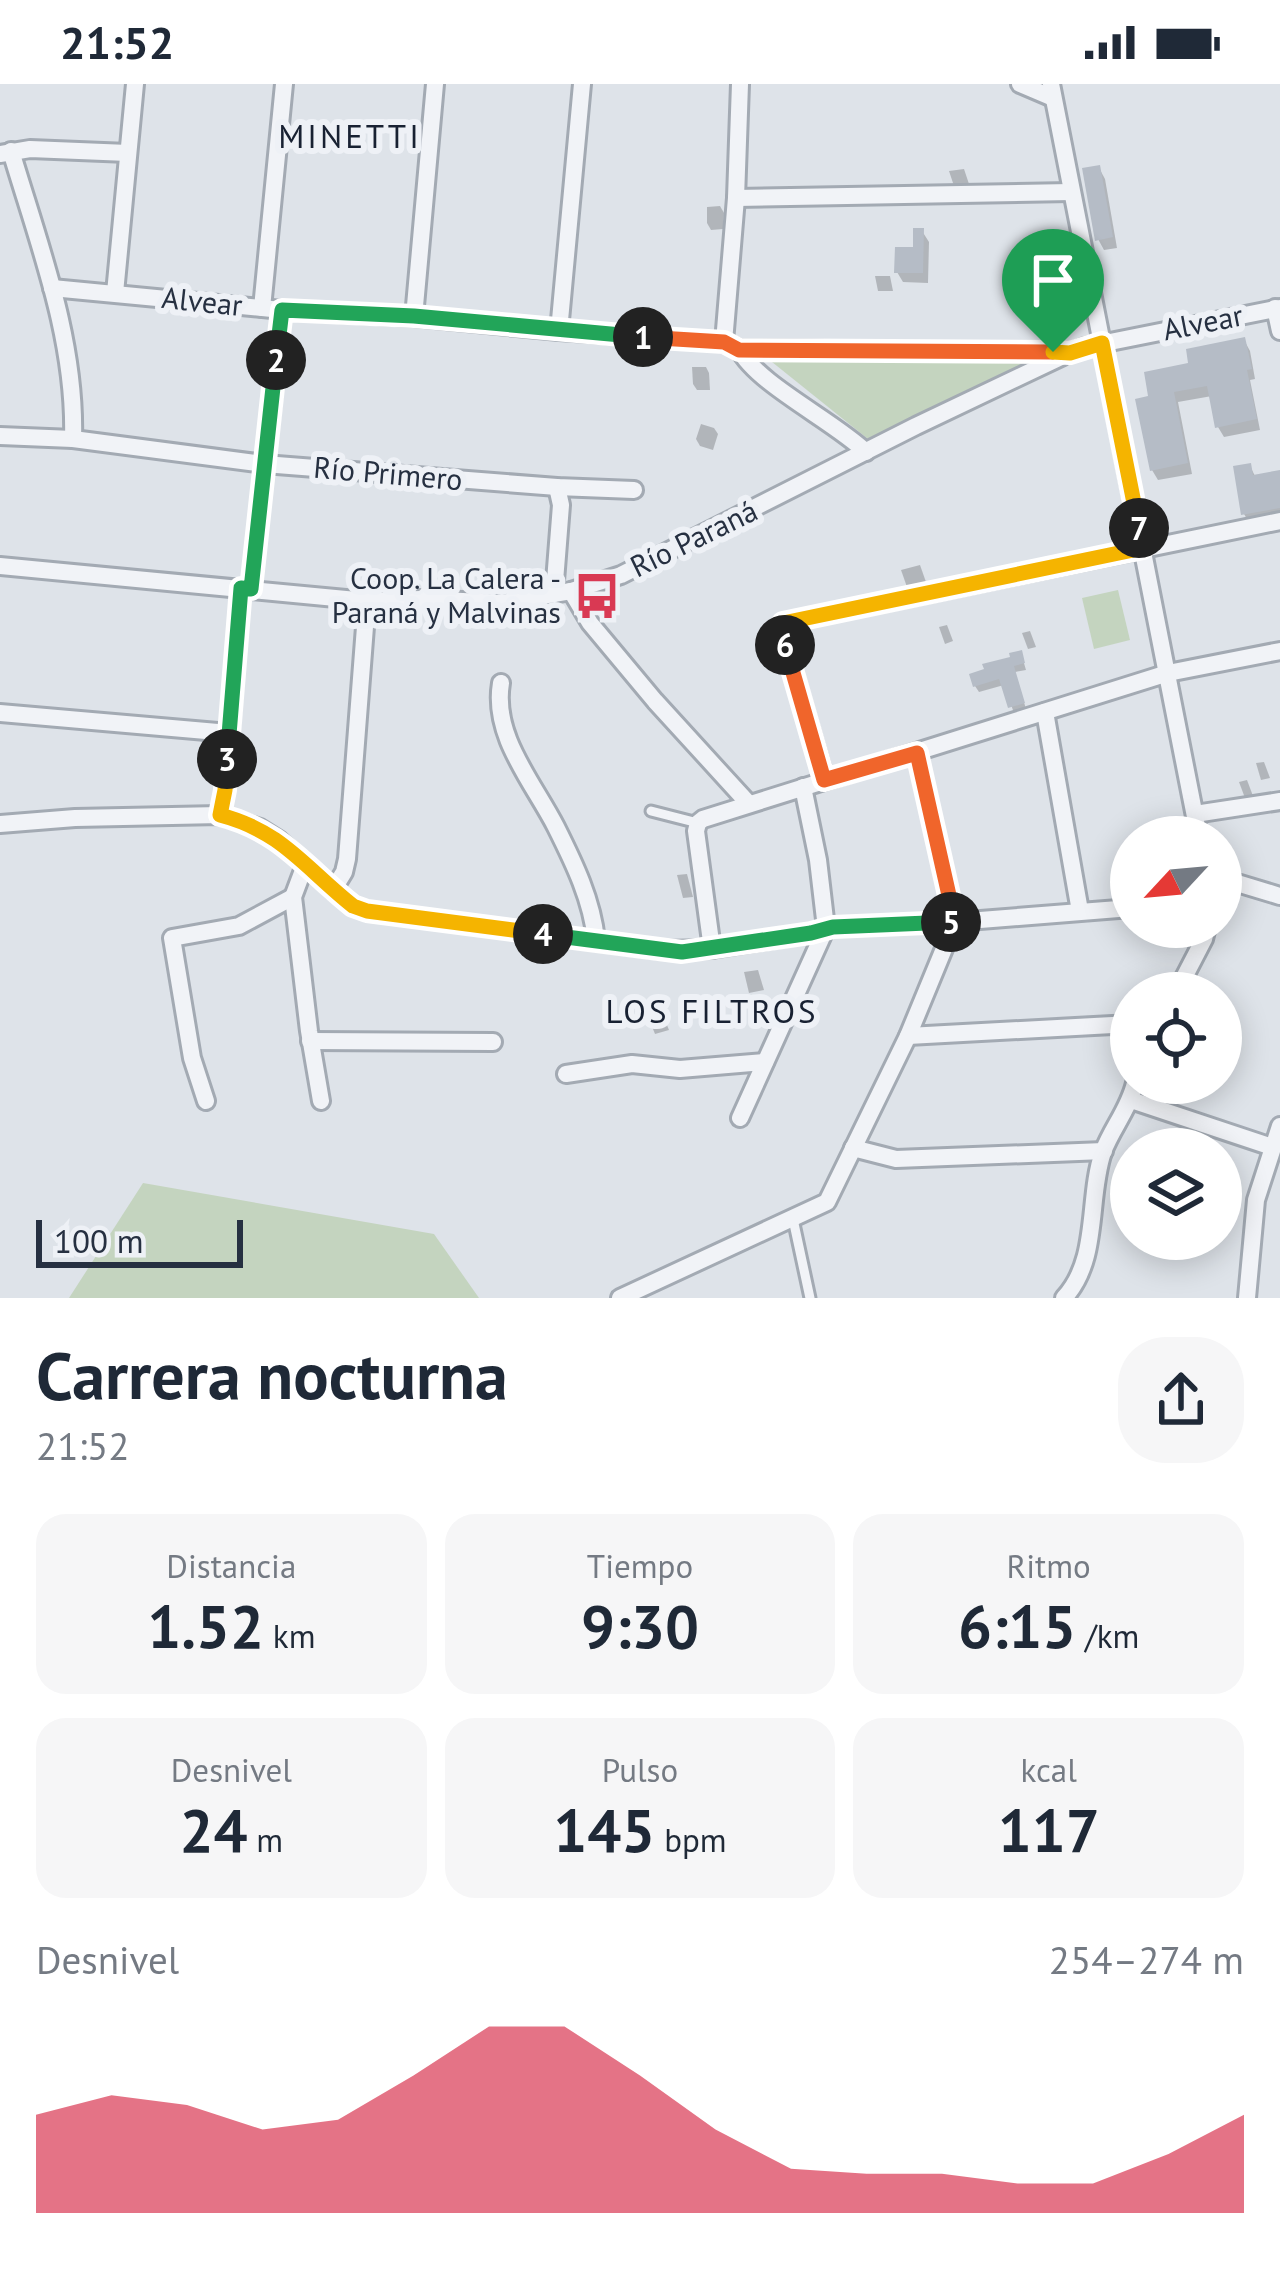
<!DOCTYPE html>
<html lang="es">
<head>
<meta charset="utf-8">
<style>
  body { margin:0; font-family:"PT Sans",sans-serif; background:#f6f6f7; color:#1f2937; height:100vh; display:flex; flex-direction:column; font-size:45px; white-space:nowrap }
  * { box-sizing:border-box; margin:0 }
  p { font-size:39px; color:#747a83 }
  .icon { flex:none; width:66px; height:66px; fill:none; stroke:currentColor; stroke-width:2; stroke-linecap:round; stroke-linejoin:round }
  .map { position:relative; height:1214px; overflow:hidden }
  .side { display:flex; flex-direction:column; background:#fff; flex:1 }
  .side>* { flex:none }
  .needle { width:78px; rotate:244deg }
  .controls { position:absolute; left:1110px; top:732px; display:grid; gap:24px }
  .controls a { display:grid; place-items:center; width:132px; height:132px; border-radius:50%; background:#fff; box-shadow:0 6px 30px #0003; font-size:60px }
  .scale { position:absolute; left:36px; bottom:30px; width:207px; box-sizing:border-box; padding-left:12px; border:6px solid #263041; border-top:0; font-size:33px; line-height:42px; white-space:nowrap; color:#263041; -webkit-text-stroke:9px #eef1f6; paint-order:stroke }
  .pin { position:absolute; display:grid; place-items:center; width:102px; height:102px; color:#fff; margin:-123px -51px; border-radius:50% 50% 50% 0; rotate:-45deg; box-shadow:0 0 12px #0007 }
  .pin .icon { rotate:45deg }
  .km { position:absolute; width:60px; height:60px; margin:-30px; border-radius:50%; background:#222; color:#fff; font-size:33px; line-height:60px; text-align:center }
  .round { display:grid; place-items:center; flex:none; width:126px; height:126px; border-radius:48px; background:#f6f6f7 }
  .headline { display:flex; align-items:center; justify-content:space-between; height:204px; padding:0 36px }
  h1 { font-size:66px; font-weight:600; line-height:90px }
  .stats { display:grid; grid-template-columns:repeat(3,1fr); gap:18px; height:204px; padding:12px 36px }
  .stats div { display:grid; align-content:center; border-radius:30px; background:#f6f6f7; text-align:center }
  .stats b { font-size:60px; font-weight:600 }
  .stats small { font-size:33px; font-weight:400 }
  .stats p { font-size:33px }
  .chart { height:336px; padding:24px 36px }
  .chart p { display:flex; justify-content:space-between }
  .chart svg { width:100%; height:216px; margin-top:12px; fill:#d93953; opacity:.7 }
  .status { display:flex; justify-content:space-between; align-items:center; height:84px; padding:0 60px; background:#fff; direction:ltr }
  .status svg { height:33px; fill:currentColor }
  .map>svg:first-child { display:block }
</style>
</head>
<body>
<div class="status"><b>21:52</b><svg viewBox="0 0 49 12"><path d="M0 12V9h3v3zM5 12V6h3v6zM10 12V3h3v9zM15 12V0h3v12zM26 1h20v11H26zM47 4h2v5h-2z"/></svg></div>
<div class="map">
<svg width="1280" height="1214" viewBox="0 0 1280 1214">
  <rect width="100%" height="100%" fill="#dee3e9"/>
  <g fill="#c4d4bf">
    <path d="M 1038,274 L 868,355 L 772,278 Z"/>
    <path d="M 1118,506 L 1130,556 L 1094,565 L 1082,514 Z"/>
    <path d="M 143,1099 L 434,1150 L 479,1214 L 69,1214 Z"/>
  </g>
  <g fill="#0003">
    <path d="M 1099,84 L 1105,95 L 1117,164 L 1104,166 L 1098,155 Z"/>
    <path d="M 964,85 L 969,100 L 954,102 L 949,87 Z"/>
    <path d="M 720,122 L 724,129 L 723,145 L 711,146 L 707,139 L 707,123 Z"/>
    <path d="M 922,147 L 929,158 L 928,199 L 903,198 L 897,188 L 916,166 Z"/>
    <path d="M 875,192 L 890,192 L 893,207 L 878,207 Z"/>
    <path d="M 1244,256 L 1250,267 L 1255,295 L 1250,296 L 1260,346 L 1224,353 L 1218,343 L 1212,312 L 1178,318 L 1192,390 L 1158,396 L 1152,386 L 1152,314 L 1192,282 Z"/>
    <path d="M 692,283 L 706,283 L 709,289 L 710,306 L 697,306 L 693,300 Z"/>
    <path d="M 701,340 L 714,344 L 718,350 L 713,366 L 700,362 L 696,355 Z"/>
    <path d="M 1250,382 L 1256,394 L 1280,392 L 1280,435 L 1250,440 L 1244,430 Z"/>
    <path d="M 920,481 L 926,498 L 907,503 L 901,486 Z"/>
    <path d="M 947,541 L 953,557 L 945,560 L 939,543 Z"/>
    <path d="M 1030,547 L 1036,563 L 1028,565 L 1022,549 Z"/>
    <path d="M 1021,569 L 1026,586 L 1015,588 L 1026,625 L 1014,629 L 1004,601 L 979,608 L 975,602 Z"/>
    <path d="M 1264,678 L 1270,694 L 1261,696 L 1256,679 Z"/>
    <path d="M 1247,696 L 1253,712 L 1245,714 L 1239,698 Z"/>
    <path d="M 687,790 L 693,813 L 683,814 L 677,791 Z"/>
    <path d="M 758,886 L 764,906 L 749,909 L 744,888 Z"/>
    <path d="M 661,926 L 669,946 L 655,950 L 647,930 Z"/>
  </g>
  <g fill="#b5bcc6">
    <path d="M 1100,81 L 1113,153 L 1095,157 L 1082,84 Z"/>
    <path d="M 913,144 L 924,144 L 923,189 L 894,189 L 895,163 L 913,163 Z"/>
    <path d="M 1245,253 L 1252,285 L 1247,286 L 1257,335 L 1215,344 L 1207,302 L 1174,308 L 1188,379 L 1150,387 L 1135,315 L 1148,312 L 1144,288 L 1188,279 L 1186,265 Z"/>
    <path d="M 1251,379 L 1253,391 L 1280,386 L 1280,424 L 1241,431 L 1233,382 Z"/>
    <path d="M 1022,566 L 1025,579 L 1014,582 L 1025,619 L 1008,624 L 999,595 L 973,603 L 969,590 L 984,585 L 982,580 L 1010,573 L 1009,569 Z"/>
  </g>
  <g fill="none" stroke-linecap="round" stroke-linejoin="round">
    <defs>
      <g id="lane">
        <path d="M 651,727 L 698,739"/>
        <path d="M 793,1135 L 810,1214"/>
      </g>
      <g id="street">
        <path d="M 1020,0 L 1053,14"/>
        <path d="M 1051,0 L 1199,753"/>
        <path d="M 11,67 C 39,161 76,256 73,355"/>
        <path d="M 0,70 L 30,65 L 128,69"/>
        <path d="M 736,114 L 1071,108"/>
        <path d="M 52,204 L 282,226 L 414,233 L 559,247 L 724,258 L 739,265 L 1070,269 L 1085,263 L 1280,224"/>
        <path d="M 115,209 L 135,0"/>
        <path d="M 262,224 L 284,0"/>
        <path d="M 1275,224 L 1280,247"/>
        <path d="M 414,233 L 435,0"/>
        <path d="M 559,247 L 582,0"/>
        <path d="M 724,258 L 736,114 L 740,0"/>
        <path d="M 739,265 C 757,300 834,337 866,368"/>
        <path d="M 0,352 L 73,355 L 264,380 L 557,403 L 634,406"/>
        <path d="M 0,482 L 367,517 L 423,515 L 502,519 L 571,507 L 621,491 L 916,342 L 1063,272"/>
        <path d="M 251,505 L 282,226"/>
        <path d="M 571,507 L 590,539 L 655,617 L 749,720"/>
        <path d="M 554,510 L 561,421 L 557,403"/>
        <path d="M 501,599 C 492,652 533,698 556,743 C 574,779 592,816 596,856"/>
        <path d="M 1045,628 L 1080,827"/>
        <path d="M 0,629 L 229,649"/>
        <path d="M 825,696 L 780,544 L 783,539 L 1280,437"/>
        <path d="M 1195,730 L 1280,717"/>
        <path d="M 220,731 L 225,706 L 241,504"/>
        <path d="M 0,740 L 75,734 L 220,731 L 260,744 L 279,756 L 333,806 L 353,822 L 367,827 L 663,866 L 712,865 L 811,849 L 833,843 L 955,838 L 1131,824"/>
        <path d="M 305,781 L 293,813 L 309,947 L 321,1017"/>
        <path d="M 1221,803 L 1237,799 L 1280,812"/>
        <path d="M 333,806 L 344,788 L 347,775 L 367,517"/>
        <path d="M 712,865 L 696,747 L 698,739 L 703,735 L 1168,589 L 1280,567"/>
        <path d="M 1176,909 L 1204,855 L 1207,843"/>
        <path d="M 908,952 L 1131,940"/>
        <path d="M 310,957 L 493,958"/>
        <path d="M 566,990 L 632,980 L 680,985 L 765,978"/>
        <path d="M 1131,1016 L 1272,1063"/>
        <path d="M 206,1017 L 192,974 L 172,854 L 239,842 L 293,813"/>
        <path d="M 740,1034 L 826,844 L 818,776 L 803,703"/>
        <path d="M 853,1064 L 896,1075 L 1104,1067"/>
        <path d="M 620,1214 L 827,1118 L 908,952 L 955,838 L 917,669"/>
        <path d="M 1064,1214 C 1100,1175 1087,1115 1103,1068 C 1112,1044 1129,1025 1135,999"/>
        <path d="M 1247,1214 L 1256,1116 L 1280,1042"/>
      </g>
    </defs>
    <use href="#lane" stroke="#a3aab3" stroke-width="15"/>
    <use href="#street" stroke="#a3aab3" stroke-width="22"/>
    <use href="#lane" stroke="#f1f3f7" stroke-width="9"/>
    <use href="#street" stroke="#f1f3f7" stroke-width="16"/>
  </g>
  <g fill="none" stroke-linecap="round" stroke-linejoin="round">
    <defs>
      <path id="split-1" d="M 643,253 L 724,258 L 739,266 L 1053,268"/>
      <path id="split-2" d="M 276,276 L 282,226 L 414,232 L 643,253"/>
      <path id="split-3" d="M 227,675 L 241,504 L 251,505 L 276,276"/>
      <path id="split-4" d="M 227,675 L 225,706 L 220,731 C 282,747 305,784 353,822 L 367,827 L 543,850"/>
      <path id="split-5" d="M 543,850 L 682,868 L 811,849 L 833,843 L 951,838"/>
      <path id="split-6" d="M 785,561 L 824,696 L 917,669 L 955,838 L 951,838"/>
      <path id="split-7" d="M 785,561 L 780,544 L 783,539 L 1143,464 L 1139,444"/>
      <path id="split-8" d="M 1053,268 L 1070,269 L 1102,259 L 1139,444"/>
    </defs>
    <use href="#split-1" stroke="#fff" stroke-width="24"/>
    <use href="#split-2" stroke="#fff" stroke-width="24"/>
    <use href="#split-3" stroke="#fff" stroke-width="24"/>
    <use href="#split-4" stroke="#fff" stroke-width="24"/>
    <use href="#split-5" stroke="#fff" stroke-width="24"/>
    <use href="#split-6" stroke="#fff" stroke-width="24"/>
    <use href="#split-7" stroke="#fff" stroke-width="24"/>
    <use href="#split-8" stroke="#fff" stroke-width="24"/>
    <use href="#split-1" stroke="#f0652b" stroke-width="15"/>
    <use href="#split-2" stroke="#22a559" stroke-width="15"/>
    <use href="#split-3" stroke="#22a559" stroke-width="15"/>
    <use href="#split-4" stroke="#f5b400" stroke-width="15"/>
    <use href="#split-5" stroke="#22a559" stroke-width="15"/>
    <use href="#split-6" stroke="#f0652b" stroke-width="15"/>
    <use href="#split-7" stroke="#f5b400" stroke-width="15"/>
    <use href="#split-8" stroke="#f5b400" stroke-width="15"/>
  </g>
  <defs>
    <symbol id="bus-bare" viewBox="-9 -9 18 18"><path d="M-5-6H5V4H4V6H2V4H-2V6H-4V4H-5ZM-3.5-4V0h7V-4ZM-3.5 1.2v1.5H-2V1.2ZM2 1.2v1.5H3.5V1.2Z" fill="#d93953" stroke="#eef1f6" stroke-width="2.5" paint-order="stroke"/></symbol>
  </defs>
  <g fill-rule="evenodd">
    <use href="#bus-bare" x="564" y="479" width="66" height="66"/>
  </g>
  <g text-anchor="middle" stroke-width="12" stroke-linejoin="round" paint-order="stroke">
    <g font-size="30" fill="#263041" stroke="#eef1f6">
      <text transform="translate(202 218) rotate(6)" y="10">Alvear</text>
      <text transform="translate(1203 239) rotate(-11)" y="10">Alvear</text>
      <text transform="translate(388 390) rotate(5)" y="10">Río Primero</text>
      <text transform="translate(694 455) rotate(-26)" y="10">Río Paraná</text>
    </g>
    <g font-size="30" fill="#263041" stroke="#eef1f6" text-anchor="end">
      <text x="561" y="505">Coop. La Calera -<tspan x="561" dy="34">Paraná y Malvinas</tspan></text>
    </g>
    <g font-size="33" letter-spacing="3" fill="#182132" stroke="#eef1f6">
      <text x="350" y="64">MINETTI</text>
      <text x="712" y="939">LOS FILTROS</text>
    </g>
  </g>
</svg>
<div class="controls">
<a><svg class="needle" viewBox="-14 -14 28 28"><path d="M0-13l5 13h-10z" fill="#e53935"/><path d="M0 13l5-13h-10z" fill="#747a83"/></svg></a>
<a><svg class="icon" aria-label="locate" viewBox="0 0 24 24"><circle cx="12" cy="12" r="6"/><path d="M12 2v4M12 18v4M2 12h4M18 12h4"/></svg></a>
<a><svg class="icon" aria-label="layers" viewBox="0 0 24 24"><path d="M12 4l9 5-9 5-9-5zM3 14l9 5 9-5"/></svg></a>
</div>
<div class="scale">100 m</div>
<div class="pin" style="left:1053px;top:268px;background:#1e9e55"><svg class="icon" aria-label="arrive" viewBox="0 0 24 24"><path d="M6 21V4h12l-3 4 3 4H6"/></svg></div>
<b class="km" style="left:643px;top:253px">1</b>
<b class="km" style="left:276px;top:276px">2</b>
<b class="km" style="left:227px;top:675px">3</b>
<b class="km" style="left:543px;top:850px">4</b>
<b class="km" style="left:951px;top:838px">5</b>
<b class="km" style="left:785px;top:561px">6</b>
<b class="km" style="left:1139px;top:444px">7</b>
</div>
<section class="side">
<div class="headline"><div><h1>Carrera nocturna</h1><p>21:52</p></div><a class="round"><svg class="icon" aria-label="share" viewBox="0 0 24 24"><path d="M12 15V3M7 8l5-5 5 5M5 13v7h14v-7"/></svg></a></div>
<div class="stats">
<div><p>Distancia</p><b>1.52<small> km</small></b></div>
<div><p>Tiempo</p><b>9:30</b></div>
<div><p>Ritmo</p><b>6:15<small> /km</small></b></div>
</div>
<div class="stats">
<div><p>Desnivel</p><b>24<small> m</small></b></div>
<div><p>Pulso</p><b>145<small> bpm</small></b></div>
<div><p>kcal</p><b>117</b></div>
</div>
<div class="chart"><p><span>Desnivel</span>254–274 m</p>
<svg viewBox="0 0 160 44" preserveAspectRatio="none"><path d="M0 44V24L10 20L20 22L30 27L40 25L50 16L60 6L70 6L80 16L90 27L100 35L110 36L120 36L130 38L140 38L150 32L160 24V44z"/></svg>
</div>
</section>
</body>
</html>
